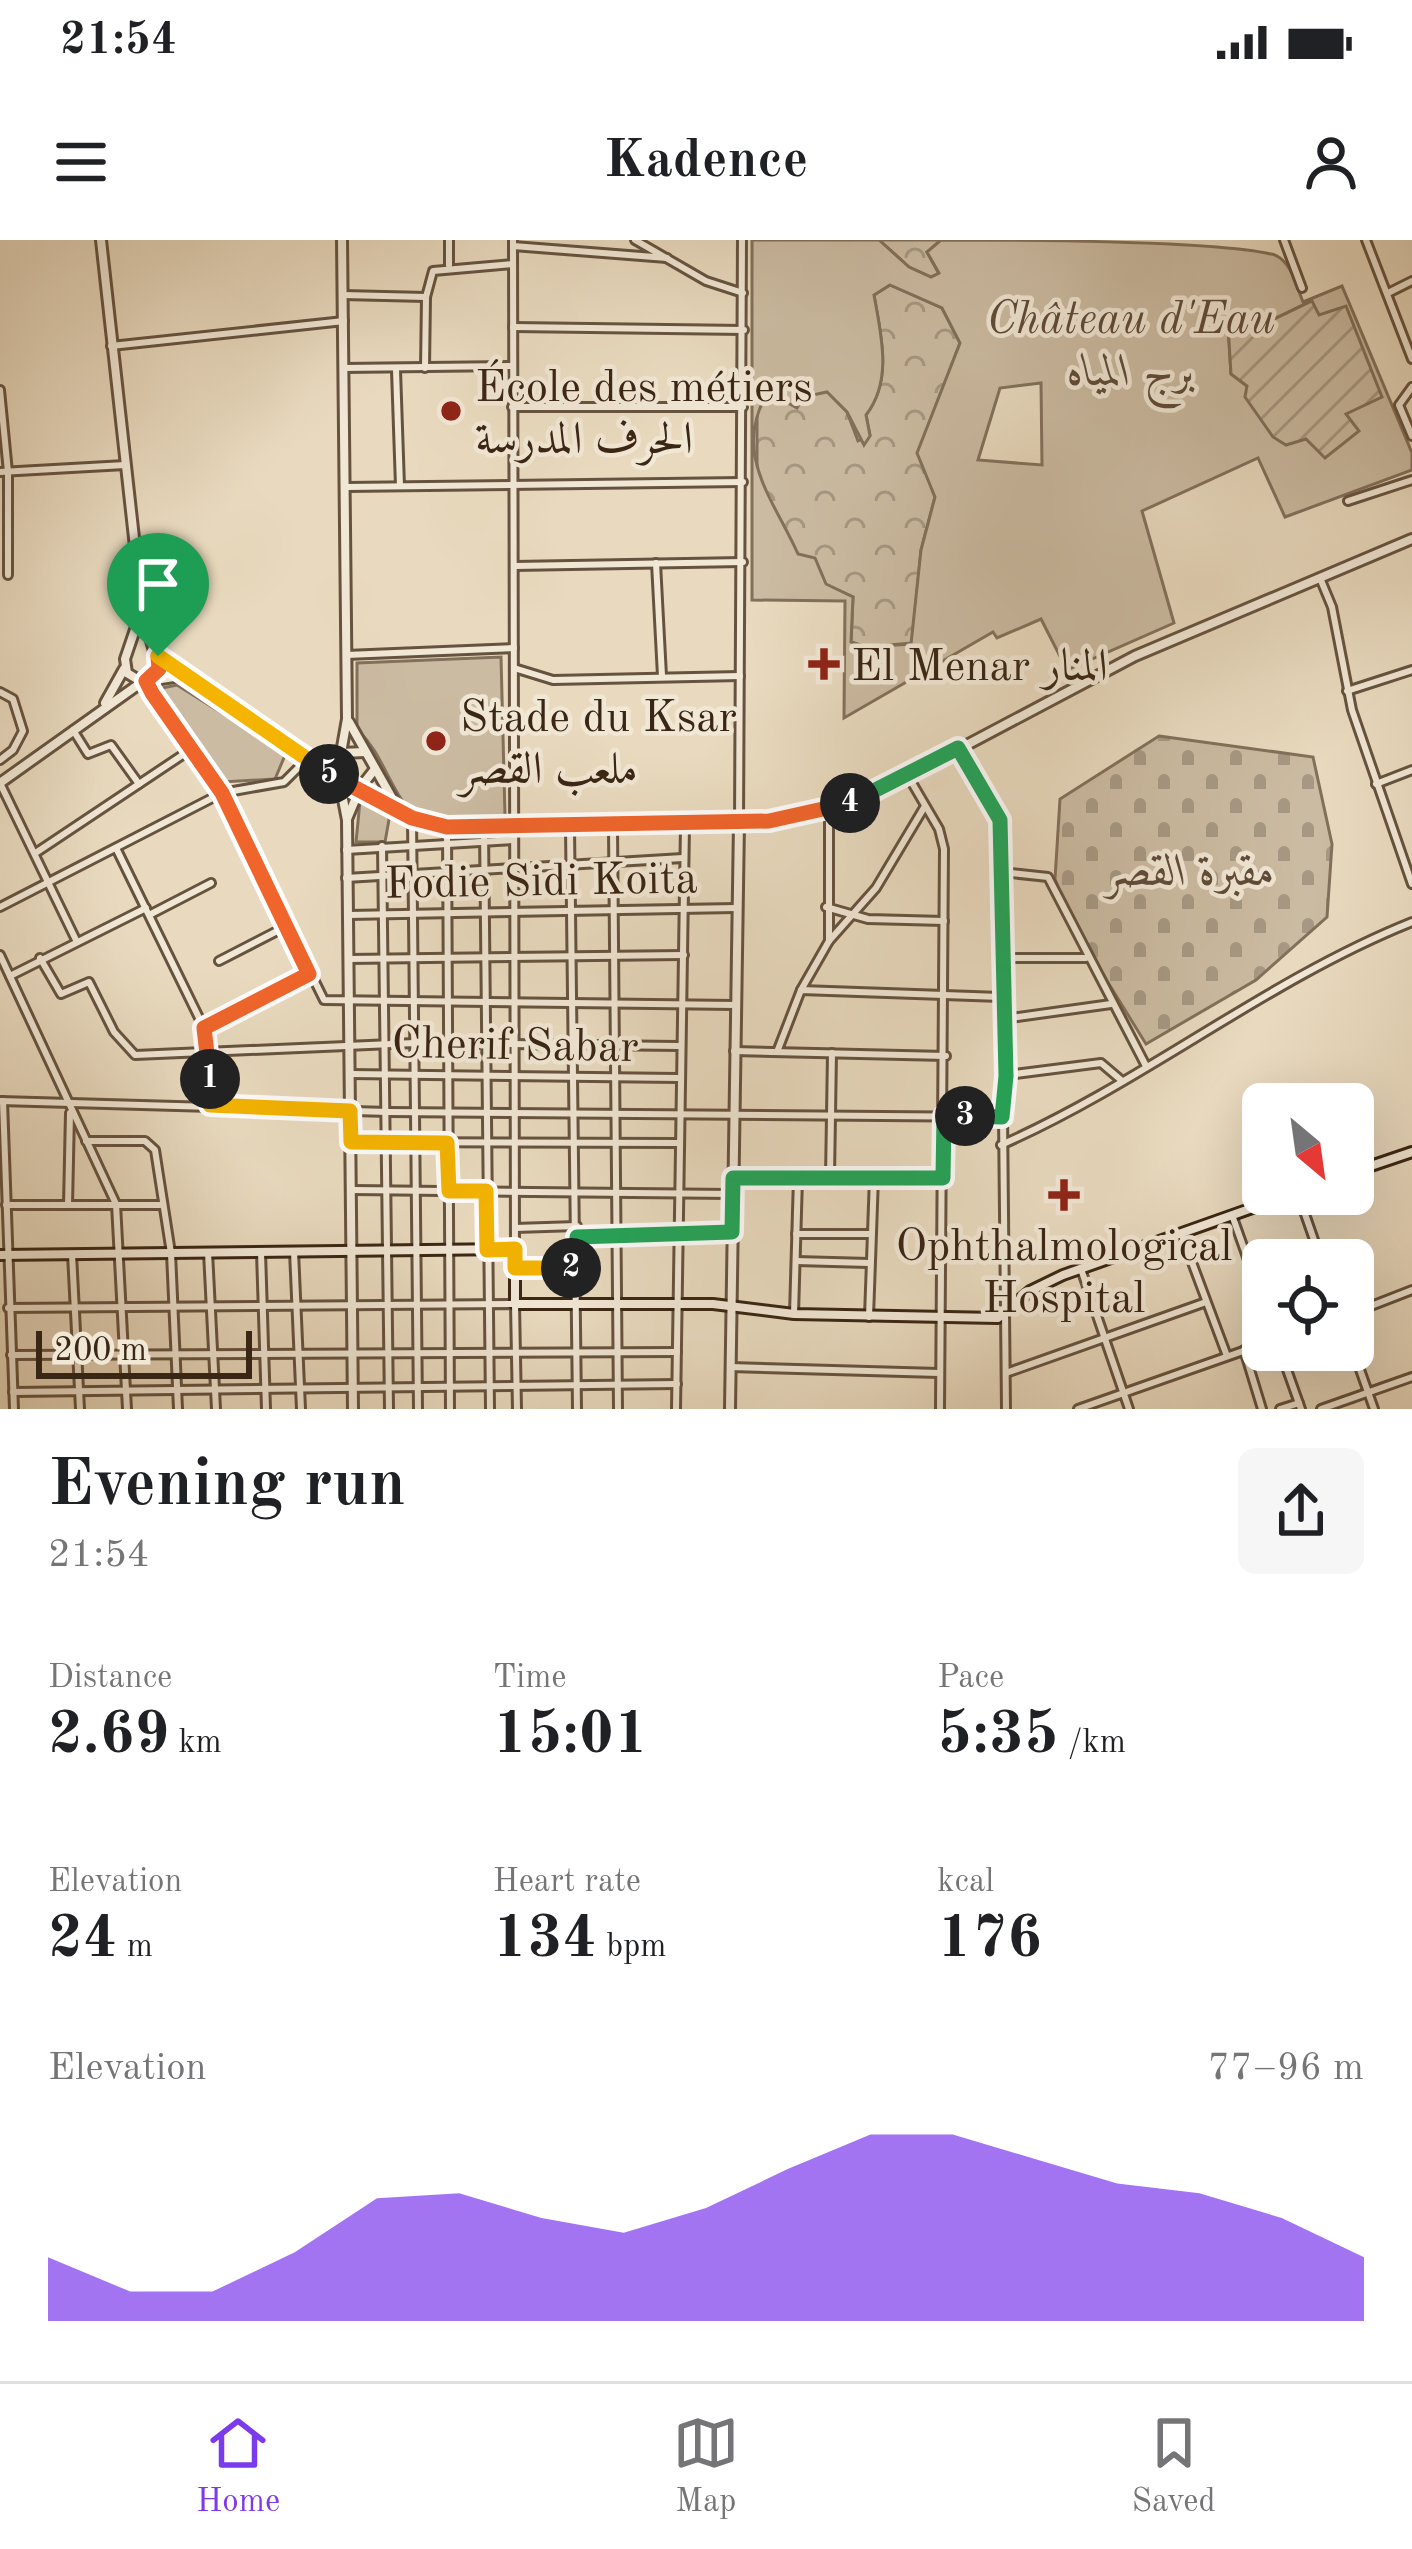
<!DOCTYPE html>
<html lang="en">
<head>
<meta charset="utf-8">
<style>
  body { margin:0; font-family:"Old Standard TT",Amiri,serif; background:#f6f6f6; color:#202124; height:100vh; display:flex; flex-direction:column; font-size:45px; white-space:nowrap }
  * { box-sizing:border-box; margin:0 }
  p { font-size:39px; color:#757577 }
  .icon { flex:none; width:66px; height:66px; fill:none; stroke:currentColor; stroke-width:2; stroke-linecap:round; stroke-linejoin:round }
  .map { position:relative; height:1169px; overflow:hidden }
  .details { display:flex; flex-direction:column; background:#fff; flex:1 }
  .details>* { flex:none }
  .needle { width:78px; rotate:151deg }
  .tools { position:absolute; left:1242px; top:843px; display:grid; gap:24px }
  .tools a { display:grid; place-items:center; width:132px; height:132px; border-radius:18px; background:#fff; box-shadow:0 12px 48px #0002; font-size:60px }
  .scale { position:absolute; left:36px; bottom:30px; width:216px; box-sizing:border-box; padding-left:12px; border:6px solid #3a2614; border-top:0; font-size:33px; line-height:42px; white-space:nowrap; color:#3a2614; -webkit-text-stroke:9px #f1e7d5; paint-order:stroke }
  .pin { position:absolute; display:grid; place-items:center; width:102px; height:102px; color:#fff; margin:-123px -51px; border-radius:50% 50% 50% 0; rotate:-45deg; box-shadow:0 0 12px #0007 }
  .pin .icon { rotate:45deg }
  .km { position:absolute; width:60px; height:60px; margin:-30px; border-radius:50%; background:#222; color:#fff; font-size:33px; line-height:60px; text-align:center }
  .round { display:grid; place-items:center; flex:none; width:126px; height:126px; border-radius:18px; background:#f6f6f6 }
  .overview { display:flex; align-items:center; justify-content:space-between; height:204px; padding:0 48px }
  h1 { font-size:66px; font-weight:700; line-height:90px }
  .stats { display:grid; grid-template-columns:repeat(3,1fr); gap:18px; height:204px; padding:12px 48px }
  .stats div { display:grid; align-content:center }
  .stats b { font-size:60px; font-weight:700 }
  .stats small { font-size:33px; font-weight:400 }
  .stats p { font-size:33px }
  .chart { height:336px; padding:24px 48px }
  .chart p { display:flex; justify-content:space-between }
  .chart svg { width:100%; height:216px; margin-top:12px; fill:#7c3aed; opacity:.7 }
  .status { display:flex; justify-content:space-between; align-items:center; height:84px; padding:0 60px; background:#fff; direction:ltr }
  .status svg { height:33px; fill:currentColor }
  header { display:flex; justify-content:space-between; align-items:center; height:156px; padding:0 48px; background:#fff; font-size:54px; font-weight:700 }
  .tabs { display:flex; justify-content:space-around; align-items:center; height:168px; border-top:3px solid #e0e0e0; background:#fff; font-size:33px; color:#757577 }
  .tabs a { display:grid; justify-items:center; gap:6px }
  .tabs .selected { color:#7c3aed }
  .map>svg:first-child { display:block }
</style>
</head>
<body>
<div class="status"><b>21:54</b><svg viewBox="0 0 49 12"><path d="M0 12V9h3v3zM5 12V6h3v6zM10 12V3h3v9zM15 12V0h3v12zM26 1h20v11H26zM47 4h2v5h-2z"/></svg></div>
<header><svg class="icon" aria-label="menu" viewBox="0 0 24 24"><path d="M4 6h16M4 12h16M4 18h16"/></svg>Kadence<svg class="icon" aria-label="person" viewBox="0 0 24 24"><circle cx="12" cy="8" r="4"/><path d="M4 21q1-7 8-7t8 7"/></svg></header>
<div class="map">
<svg width="1412" height="1169" viewBox="0 0 1412 1169">
  <defs>
    <pattern id="forest-crowns" width="20" height="18" patternUnits="userSpaceOnUse" patternTransform="scale(3)"><rect width="20" height="18" fill="#cbbba2"/><path d="M2 6a3 3 0 1 1 6 0M12 15a3 3 0 1 1 6 0" fill="none" stroke="#a69883"/></pattern>
    <pattern id="cemetery-stones" width="16" height="16" patternUnits="userSpaceOnUse" patternTransform="scale(3)"><rect width="16" height="16" fill="#cbbba2"/><path d="M2 7V4a2 2 0 0 1 4 0v3zM10 15v-3a2 2 0 0 1 4 0v3z" fill="#a69883"/></pattern>
    <pattern id="garden-furrows" width="10" height="10" patternUnits="userSpaceOnUse" patternTransform="scale(3)"><rect width="10" height="10" fill="#cbbba2"/><path d="M-1 1l2-2M0 10L10 0M9 11l2-2" fill="none" stroke="#a69883"/></pattern>
  </defs>
  <rect width="100%" height="100%" fill="#e9dabf"/>
  <filter id="stains"><feTurbulence type="fractalNoise" baseFrequency=".00167" numOctaves="4"/><feColorMatrix values="0 0 0 0 .2 0 0 0 0 .09 0 0 0 0 .02 0 0 0 .5 -.17"/></filter>
  <radialGradient id="worn" r=".72"><stop offset=".6" stop-color="#630" stop-opacity="0"/><stop offset="1" stop-color="#630" stop-opacity=".3"/></radialGradient>
  <g fill="url(#forest-crowns)" stroke="#82705b" stroke-width="3">
    <path d="M 879,0 L 941,0 L 927,12 L 939,34 L 931,37 L 909,27 Z"/>
    <path d="M 890,45 L 942,68 L 960,103 L 918,213 L 935,257 L 921,310 L 912,403 L 866,407 L 851,402 L 853,357 L 826,345 L 798,314 L 763,255 L 757,231 L 757,171 L 768,151 L 797,167 L 803,157 L 827,151 L 847,172 L 858,201 L 870,195 L 866,175 C 893,140 881,95 874,55 Z"/>
  </g>
  <path fill="url(#cemetery-stones)" stroke="#82705b" stroke-width="3" d="M 1159,496 L 1313,517 L 1332,604 L 1327,677 L 1256,740 L 1146,804 L 1070,681 L 1055,639 L 1060,559 Z"/>
  <g fill="#cbbba2" stroke="#82705b" stroke-width="3" fill-rule="evenodd">
    <path d="M 752,0 L 879,0 L 909,27 L 931,37 L 939,33 L 927,12 L 941,0 C 1016,0 1216,0 1275,15 C 1292,23 1296,45 1303,62 L 1342,46 L 1412,213 L 1412,230 L 1285,277 L 1258,218 L 1142,271 L 1174,383 L 1067,430 L 1041,379 L 997,398 L 993,392 L 844,478 L 845,361 L 752,360 ZM 890,45 L 942,68 L 960,103 L 917,213 L 935,257 L 921,310 L 911,404 L 866,407 L 851,402 L 853,357 L 826,344 L 815,318 L 798,314 C 774,260 731,213 768,152 L 797,168 L 803,157 L 827,152 L 847,172 L 864,205 L 870,196 L 866,175 C 893,140 881,95 874,55 ZM 1311,61 L 1357,165 L 1346,174 L 1269,186 L 1247,146 L 1231,134 L 1228,86 L 1266,83 ZM 1041,143 L 1042,225 L 978,220 L 1000,148 Z"/>
    <path d="M 501,417 L 505,576 L 449,578 L 408,569 C 386,540 383,515 357,489 L 357,423 Z"/>
    <path d="M 177,445 L 286,513 L 275,539 L 222,542 L 156,456 L 157,449 Z"/>
    <path d="M 369,560 L 390,574 L 385,602 L 356,602 L 360,561 Z"/>
  </g>
  <path fill="url(#garden-furrows)" stroke="#82705b" stroke-width="3" d="M 1312,61 L 1319,75 L 1346,66 L 1382,157 L 1346,174 L 1359,191 L 1325,218 L 1306,199 L 1286,205 L 1273,197 L 1245,157 L 1247,146 L 1231,134 L 1228,85 L 1266,83 Z"/>
  <g fill="none" stroke-linecap="round" stroke-linejoin="round">
    <defs>
      <g id="minor">
        <path d="M 513,0 L 515,1009"/>
        <path d="M 635,0 L 706,41 L 743,53"/>
        <path d="M 1284,0 L 1302,48"/>
        <path d="M 1366,0 L 1412,119"/>
        <path d="M 513,6 L 667,18"/>
        <path d="M 449,25 L 449,0"/>
        <path d="M 1388,53 L 1412,41"/>
        <path d="M 343,55 L 426,57"/>
        <path d="M 513,87 L 744,90"/>
        <path d="M 111,106 L 344,81"/>
        <path d="M 343,128 L 512,126"/>
        <path d="M 425,128 L 426,57 L 433,31 L 513,24"/>
        <path d="M 396,130 L 400,246"/>
        <path d="M 1412,147 L 1399,165 L 1412,196"/>
        <path d="M 0,150 L 8,232 L 8,335"/>
        <path d="M 512,167 L 743,167"/>
        <path d="M 0,232 L 125,225"/>
        <path d="M 346,247 L 743,242"/>
        <path d="M 1348,261 L 1412,240"/>
        <path d="M 656,323 L 662,436"/>
        <path d="M 514,326 L 743,322"/>
        <path d="M 1320,338 L 1332,367 L 1352,470 L 1412,644"/>
        <path d="M 346,415 L 514,408"/>
        <path d="M 514,428 L 553,440 L 740,436"/>
        <path d="M 147,442 L 222,553 L 324,760 L 735,765"/>
        <path d="M 1347,451 L 1412,430"/>
        <path d="M 0,452 L 13,459 L 23,491 L 13,510 L 0,520"/>
        <path d="M 73,490 L 88,514 L 111,505 L 139,544"/>
        <path d="M 958,508 L 1000,580 L 1006,1169"/>
        <path d="M 908,536 L 939,589 L 944,609 L 940,1169"/>
        <path d="M 0,543 L 76,700"/>
        <path d="M 1376,544 L 1412,530"/>
        <path d="M 412,578 L 418,1169"/>
        <path d="M 739,583 L 742,0"/>
        <path d="M 447,587 L 450,1169"/>
        <path d="M 613,587 L 618,1169"/>
        <path d="M 570,588 L 577,1169"/>
        <path d="M 484,589 L 490,1169"/>
        <path d="M 382,606 L 389,1169"/>
        <path d="M 116,608 L 204,788 L 210,865"/>
        <path d="M 346,610 L 514,600"/>
        <path d="M 37,612 L 193,508"/>
        <path d="M 1001,632 L 1048,637 L 1146,826"/>
        <path d="M 346,638 L 683,618"/>
        <path d="M 0,667 L 222,553 L 284,542 L 306,520"/>
        <path d="M 826,667 L 868,679 L 944,681"/>
        <path d="M 151,674 L 211,643"/>
        <path d="M 348,675 L 736,668"/>
        <path d="M 829,701 L 829,570"/>
        <path d="M 0,715 L 116,964 L 127,1169"/>
        <path d="M 40,718 L 61,754 L 89,742 L 114,792 L 135,815 L 415,803 L 679,806"/>
        <path d="M 1005,718 L 1086,718"/>
        <path d="M 348,719 L 684,715"/>
        <path d="M 219,721 L 285,687"/>
        <path d="M 10,736 L 146,668"/>
        <path d="M 801,750 L 829,701 L 876,648 L 925,566"/>
        <path d="M 1003,779 L 1111,764"/>
        <path d="M 204,788 L 309,734"/>
        <path d="M 734,811 L 946,816"/>
        <path d="M 777,812 L 801,750 L 1001,757"/>
        <path d="M 350,834 L 678,838"/>
        <path d="M 1007,835 L 1101,823 L 1121,840"/>
        <path d="M 0,861 L 389,872 L 1002,877"/>
        <path d="M 3,861 L 14,1169"/>
        <path d="M 86,901 L 145,901 L 155,910 L 171,1013 L 178,1169"/>
        <path d="M 351,902 L 678,903"/>
        <path d="M 1001,905 C 1144,842 1267,740 1412,682"/>
        <path d="M 830,937 L 832,813"/>
        <path d="M 733,938 L 943,938"/>
        <path d="M 352,950 L 732,954"/>
        <path d="M 1298,954 L 1321,1020"/>
        <path d="M 6,965 L 160,965"/>
        <path d="M 68,965 L 70,873"/>
        <path d="M 1232,975 L 1263,1062"/>
        <path d="M 515,988 L 577,986"/>
        <path d="M 1181,993 L 1227,1116"/>
        <path d="M 796,994 L 871,994"/>
        <path d="M 577,997 L 732,992"/>
        <path d="M 294,1011 L 301,1169"/>
        <path d="M 208,1012 L 216,1169"/>
        <path d="M 261,1012 L 266,1169"/>
        <path d="M 72,1014 L 80,1169"/>
        <path d="M 796,1021 L 869,1023"/>
        <path d="M 515,1028 L 577,1028"/>
        <path d="M 1081,1029 L 1129,1169"/>
        <path d="M 8,1068 L 515,1064 L 517,1169"/>
        <path d="M 1353,1073 L 1412,1050"/>
        <path d="M 794,1074 L 798,938"/>
        <path d="M 869,1077 L 874,937"/>
        <path d="M 1244,1110 L 1262,1169"/>
        <path d="M 1280,1110 L 1301,1169"/>
        <path d="M 1353,1110 L 1374,1169"/>
        <path d="M 11,1115 L 677,1112"/>
        <path d="M 730,1127 L 939,1133"/>
        <path d="M 1006,1133 L 1206,1062"/>
        <path d="M 13,1152 L 677,1144"/>
        <path d="M 676,1169 L 685,585"/>
        <path d="M 1078,1169 L 1263,1104"/>
        <path d="M 1280,1169 L 1299,1163"/>
        <path d="M 1321,1169 L 1412,1137"/>
      </g>
      <g id="tertiary">
        <path d="M 101,0 L 142,370 L 154,411 L 170,428 L 336,539"/>
        <path d="M 141,372 L 125,419 L 127,433 L 142,442 L 180,436"/>
        <path d="M 105,463 L 124,429"/>
        <path d="M 349,482 L 397,567"/>
        <path d="M 365,512 L 341,513 C 327,531 338,550 360,548 L 375,529"/>
        <path d="M 341,513 L 347,479 L 342,0"/>
        <path d="M 304,515 L 337,518"/>
        <path d="M 0,543 L 142,442"/>
        <path d="M 340,544 L 347,580 L 353,1169"/>
        <path d="M 363,547 L 412,578 L 447,587 L 685,585 L 769,582 L 829,570 L 908,536 L 1135,416 L 1412,299"/>
        <path d="M 347,579 L 360,548"/>
        <path d="M 730,1169 L 739,583"/>
      </g>
      <g id="secondary">
        <path d="M 1353,932 L 1412,912"/>
        <path d="M 0,1015 L 515,1009 L 515,1064 L 713,1064 L 794,1074 L 998,1078 L 1030,1051 L 1063,1035 L 1292,954"/>
      </g>
    </defs>
    <use href="#minor" stroke="#66533f" stroke-width="12"/>
    <use href="#tertiary" stroke="#66533f" stroke-width="14"/>
    <use href="#secondary" stroke="#3a2614" stroke-width="14"/>
    <use href="#minor" stroke="#f1e7d5" stroke-width="6"/>
    <use href="#tertiary" stroke="#f1e7d5" stroke-width="8"/>
    <use href="#secondary" stroke="#f1e7d5" stroke-width="8"/>
  </g>
  <g fill="none" stroke-linecap="round" stroke-linejoin="round">
    <defs>
      <path id="split-1" d="M 158,416 L 159,429 L 146,441 L 152,453 L 222,553 L 309,734 L 204,788 L 210,839"/>
      <path id="split-2" d="M 210,839 L 210,865 L 350,871 L 351,902 L 447,903 L 449,951 L 486,951 L 487,1010 L 515,1009 L 515,1028 L 571,1028"/>
      <path id="split-3" d="M 571,1028 L 577,1028 L 577,997 L 732,992 L 733,938 L 943,938 L 944,876 L 965,876"/>
      <path id="split-4" d="M 850,563 L 958,508 L 1000,580 L 1006,836 L 1002,877 L 965,876"/>
      <path id="split-5" d="M 329,534 L 412,578 L 447,587 L 769,581 L 850,563"/>
      <path id="split-6" d="M 158,416 L 329,534"/>
    </defs>
    <use href="#split-1" stroke="#fff" stroke-width="24"/>
    <use href="#split-2" stroke="#fff" stroke-width="24"/>
    <use href="#split-3" stroke="#fff" stroke-width="24"/>
    <use href="#split-4" stroke="#fff" stroke-width="24"/>
    <use href="#split-5" stroke="#fff" stroke-width="24"/>
    <use href="#split-6" stroke="#fff" stroke-width="24"/>
    <use href="#split-1" stroke="#f0652b" stroke-width="15"/>
    <use href="#split-2" stroke="#f5b400" stroke-width="15"/>
    <use href="#split-3" stroke="#22a559" stroke-width="15"/>
    <use href="#split-4" stroke="#22a559" stroke-width="15"/>
    <use href="#split-5" stroke="#f0652b" stroke-width="15"/>
    <use href="#split-6" stroke="#f5b400" stroke-width="15"/>
  </g>
  <g fill="#8f2418" stroke="#f1e7d5" stroke-width="4.5">
    <circle cx="451" cy="171" r="12"/>
    <path d="M818 406h12v12h12v12h-12v12h-12v-12h-12v-12h12z"/>
    <circle cx="436" cy="501" r="12"/>
    <path d="M1058 937h12v12h12v12h-12v12h-12v-12h-12v-12h12z"/>
  </g>
  <g text-anchor="middle" stroke-width="9" stroke-linejoin="round" paint-order="stroke">
    <g font-size="45" font-style="italic" fill="#5e4b38" stroke="#f1e7d5">
      <text x="1131" y="93">Château d'Eau<tspan x="1131" dy="52">برج المياه</tspan></text>
      <text x="1190" y="645">مقبرة القصر</text>
    </g>
    <g font-size="45" fill="#3a2614" stroke="#f1e7d5" text-anchor="start">
      <text x="475" y="161">École des métiers<tspan x="475" dy="52">الحرف المدرسة</tspan></text>
      <text x="851" y="440">El Menar المنار</text>
      <text x="460" y="491">Stade du Ksar<tspan x="460" dy="52">ملعب القصر</tspan></text>
      <text x="1064" y="1020" text-anchor="middle">Ophthalmological<tspan x="1064" dy="52">Hospital</tspan></text>
    </g>
    <g font-size="45" fill="#3a2614" stroke="#f1e7d5">
      <text transform="translate(541 639) rotate(-1)" y="16">Fodie Sidi Koita</text>
      <text transform="translate(515 803) rotate(1)" y="16">Cherif Sabar</text>
    </g>
  </g>
  <rect width="100%" height="100%" filter="url(#stains)"/>
  <rect width="100%" height="100%" fill="url(#worn)"/>
</svg>
<div class="tools">
<a><svg class="needle" viewBox="-14 -14 28 28"><path d="M0-13l5 13h-10z" fill="#e53935"/><path d="M0 13l5-13h-10z" fill="#757577"/></svg></a>
<a><svg class="icon" aria-label="locate" viewBox="0 0 24 24"><circle cx="12" cy="12" r="6"/><path d="M12 2v4M12 18v4M2 12h4M18 12h4"/></svg></a>
</div>
<div class="scale">200 m</div>
<div class="pin" style="left:158px;top:416px;background:#1e9e55"><svg class="icon" aria-label="arrive" viewBox="0 0 24 24"><path d="M6 21V4h12l-3 4 3 4H6"/></svg></div>
<b class="km" style="left:210px;top:839px">1</b>
<b class="km" style="left:571px;top:1028px">2</b>
<b class="km" style="left:965px;top:876px">3</b>
<b class="km" style="left:850px;top:563px">4</b>
<b class="km" style="left:329px;top:534px">5</b>
</div>
<section class="details">
<div class="overview"><div><h1>Evening run</h1><p>21:54</p></div><a class="round"><svg class="icon" aria-label="share" viewBox="0 0 24 24"><path d="M12 15V3M7 8l5-5 5 5M5 13v7h14v-7"/></svg></a></div>
<div class="stats">
<div><p>Distance</p><b>2.69<small> km</small></b></div>
<div><p>Time</p><b>15:01</b></div>
<div><p>Pace</p><b>5:35<small> /km</small></b></div>
</div>
<div class="stats">
<div><p>Elevation</p><b>24<small> m</small></b></div>
<div><p>Heart rate</p><b>134<small> bpm</small></b></div>
<div><p>kcal</p><b>176</b></div>
</div>
<div class="chart"><p><span>Elevation</span>77–96 m</p>
<svg viewBox="0 0 160 44" preserveAspectRatio="none"><path d="M0 44V31L10 38L20 38L30 30L40 19L50 18L60 23L70 26L80 21L90 13L100 6L110 6L120 11L130 16L140 18L150 23L160 31V44z"/></svg>
</div>
</section>
<nav class="tabs">
<a class="selected"><svg class="icon" aria-label="home" viewBox="0 0 24 24"><path d="M3 11l9-7 9 7M6 9v11h12V9"/></svg>Home</a>
<a><svg class="icon" aria-label="map" viewBox="0 0 24 24"><path d="M3 6l6-2 6 2 6-2v14l-6 2-6-2-6 2zM9 4v14M15 6v14"/></svg>Map</a>
<a><svg class="icon" aria-label="saved" viewBox="0 0 24 24"><path d="M7 4h10v16l-5-4-5 4z"/></svg>Saved</a>
</nav>
</body>
</html>
